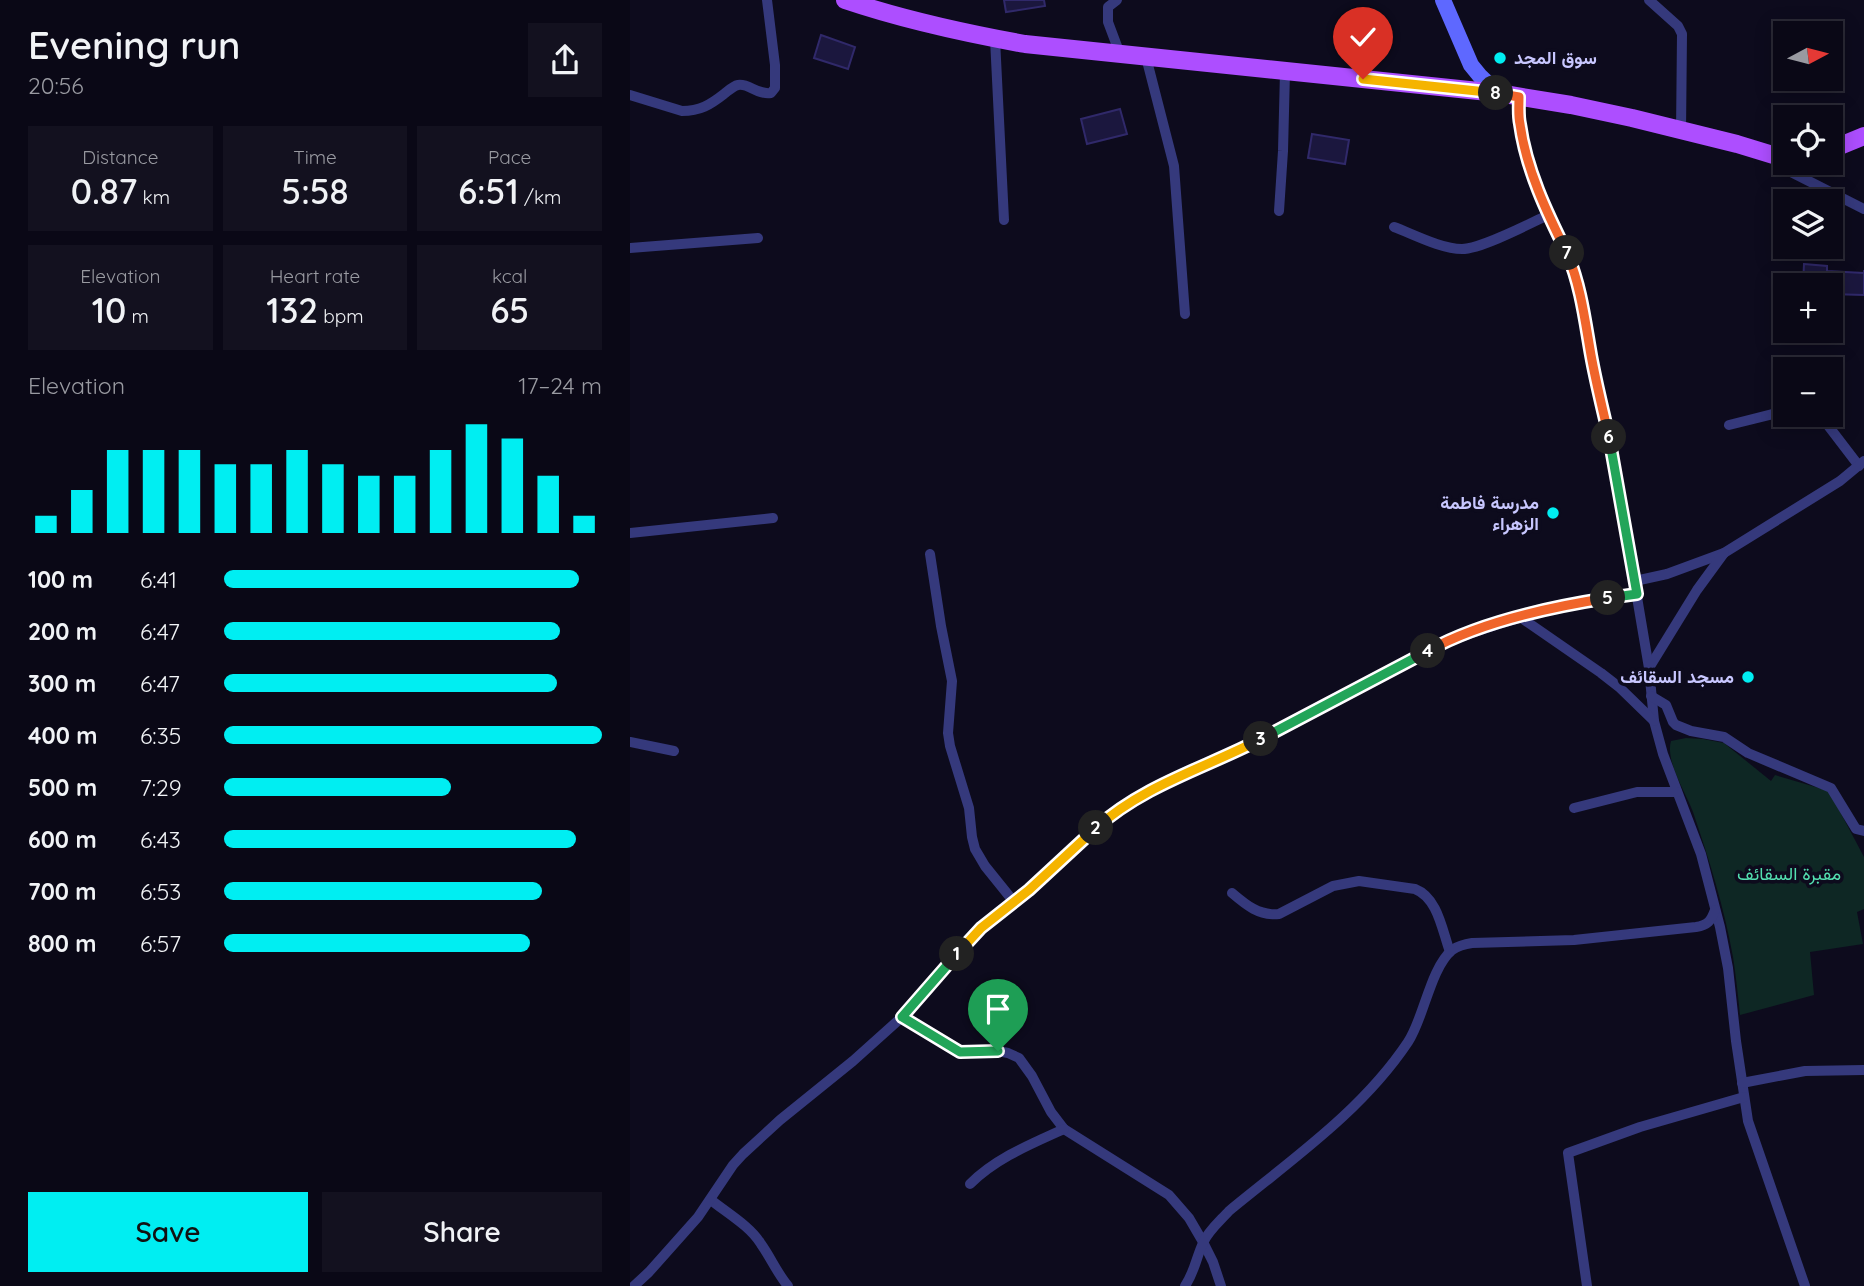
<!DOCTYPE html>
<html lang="en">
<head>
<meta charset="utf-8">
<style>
  body { margin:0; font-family:Quicksand,Vazirmatn,sans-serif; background:#13111f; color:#f1f3f6; height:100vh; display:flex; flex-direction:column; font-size:26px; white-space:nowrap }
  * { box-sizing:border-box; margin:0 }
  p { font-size:23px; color:#999aa1 }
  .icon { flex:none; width:38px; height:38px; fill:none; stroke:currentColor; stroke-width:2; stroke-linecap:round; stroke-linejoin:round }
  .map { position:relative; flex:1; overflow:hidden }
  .details { display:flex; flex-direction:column; background:#0a0816; width:630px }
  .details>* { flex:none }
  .needle { width:46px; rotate:83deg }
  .controls { position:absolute; left:1143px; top:21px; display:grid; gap:14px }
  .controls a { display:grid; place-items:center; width:70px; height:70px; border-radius:0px; background:#0a0816; box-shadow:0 4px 18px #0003,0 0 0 2px #2a2935; font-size:35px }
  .pin { position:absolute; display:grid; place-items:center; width:60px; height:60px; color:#fff; margin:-72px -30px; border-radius:50% 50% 50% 0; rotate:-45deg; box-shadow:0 0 7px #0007 }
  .pin .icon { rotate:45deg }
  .km { position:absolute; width:35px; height:35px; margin:-18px; border-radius:50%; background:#222; color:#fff; font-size:19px; line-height:35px; text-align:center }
  .round { display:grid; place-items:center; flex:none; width:74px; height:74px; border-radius:0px; background:#13111f }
  .summary { display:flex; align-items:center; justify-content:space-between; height:119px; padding:0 28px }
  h1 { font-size:38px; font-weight:600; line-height:52px }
  .metrics { display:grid; grid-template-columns:repeat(3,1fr); gap:10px; height:119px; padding:7px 28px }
  .metrics div { display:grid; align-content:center; border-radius:0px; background:#13111f; text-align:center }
  .metrics b { font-size:35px; font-weight:600 }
  .metrics small { font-size:19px; font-weight:400 }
  .metrics p { font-size:19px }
  .chart { height:196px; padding:14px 28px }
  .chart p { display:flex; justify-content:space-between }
  .chart svg { width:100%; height:126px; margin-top:7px; stroke:#00eef2; stroke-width:6 }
  .action { display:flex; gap:14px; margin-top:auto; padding:14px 28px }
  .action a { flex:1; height:80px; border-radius:0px; background:#00eef2; color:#111; font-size:28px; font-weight:600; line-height:80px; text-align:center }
  .action a+a { background:#13111f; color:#f1f3f6 }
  ul { padding:0 28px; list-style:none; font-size:23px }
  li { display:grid; grid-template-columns:112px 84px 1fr; align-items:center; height:52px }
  li i { height:18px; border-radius:9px; background:#00eef2 }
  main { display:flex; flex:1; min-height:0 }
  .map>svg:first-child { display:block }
</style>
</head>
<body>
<main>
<section class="details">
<div class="summary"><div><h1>Evening run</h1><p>20:56</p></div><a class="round"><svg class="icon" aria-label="share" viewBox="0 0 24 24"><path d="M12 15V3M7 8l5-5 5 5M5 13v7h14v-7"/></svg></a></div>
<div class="metrics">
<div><p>Distance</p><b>0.87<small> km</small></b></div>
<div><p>Time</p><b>5:58</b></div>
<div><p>Pace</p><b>6:51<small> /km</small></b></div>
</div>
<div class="metrics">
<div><p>Elevation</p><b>10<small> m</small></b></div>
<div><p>Heart rate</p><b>132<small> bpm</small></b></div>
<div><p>kcal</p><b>65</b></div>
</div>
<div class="chart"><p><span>Elevation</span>17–24 m</p>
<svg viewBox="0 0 160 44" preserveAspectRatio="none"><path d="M5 44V38M15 44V29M25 44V15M35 44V15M45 44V15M55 44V20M65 44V20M75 44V15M85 44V20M95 44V24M105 44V24M115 44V15M125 44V6M135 44V11M145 44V24M155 44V38"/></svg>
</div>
<ul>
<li><b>100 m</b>6:41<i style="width:94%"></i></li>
<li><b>200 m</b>6:47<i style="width:89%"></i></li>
<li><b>300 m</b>6:47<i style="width:88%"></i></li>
<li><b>400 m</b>6:35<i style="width:100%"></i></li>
<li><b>500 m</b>7:29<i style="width:60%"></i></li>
<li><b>600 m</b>6:43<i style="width:93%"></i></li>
<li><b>700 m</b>6:53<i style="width:84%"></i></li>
<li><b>800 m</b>6:57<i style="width:81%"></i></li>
</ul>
<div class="action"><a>Save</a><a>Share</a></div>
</section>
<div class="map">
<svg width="1234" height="1286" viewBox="0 0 1234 1286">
  <rect width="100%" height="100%" fill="#0d0b1d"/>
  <path fill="#0e2724" d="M 1056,738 L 1073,739 L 1094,743 L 1141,781 L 1145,775 L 1199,791 L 1234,857 L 1234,909 L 1227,912 L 1233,944 L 1180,952 L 1184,995 L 1110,1015 C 1108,996 1106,976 1103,957 C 1094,907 1079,859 1063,812 C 1056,793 1035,761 1041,741 Z"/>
  <g fill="#1b173e" stroke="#30296a" stroke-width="2">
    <path d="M 374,0 L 414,0 L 415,6 L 376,12 Z"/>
    <path d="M 191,35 L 225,47 L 218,69 L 184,58 Z"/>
    <path d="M 490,109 L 497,134 L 457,144 L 451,119 Z"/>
    <path d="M 682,134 L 719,140 L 715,164 L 678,158 Z"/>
    <path d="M 1174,264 L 1197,266 L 1197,271 L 1234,273 L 1234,270 L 1234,295 L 1200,294 L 1200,285 L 1173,285 Z"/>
  </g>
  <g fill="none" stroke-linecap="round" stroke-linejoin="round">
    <g stroke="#35397c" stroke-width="10">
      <path d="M 487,0 L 478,7 L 478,22 L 490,54"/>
      <path d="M 1019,0 L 1048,26 L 1052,34 L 1051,132"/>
      <path d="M 365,39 L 374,220"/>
      <path d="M 516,57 L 544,166 L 555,314"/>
      <path d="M 0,95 L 52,111 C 70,111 80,105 94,94 C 98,91 103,86 108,85 C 119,83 127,95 141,93 L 145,88 L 145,65 L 137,0"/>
      <path d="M 889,97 L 889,123 L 900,166 L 922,225 L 941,264 L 951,299 L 968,389 L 987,479 L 1019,668 L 1024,721 L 1033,754 L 1071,854 L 1090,927 L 1098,968 L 1106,1041 L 1118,1121 L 1175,1286"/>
      <path d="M 1143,155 L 1157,170 L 1234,209"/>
      <path d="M 649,211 L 653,151 L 655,72"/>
      <path d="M 764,227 C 783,234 811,249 832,249 C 851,249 899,224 918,215"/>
      <path d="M 0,248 L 128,238"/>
      <path d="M 1190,415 L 1229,466"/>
      <path d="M 1099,425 L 1155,411"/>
      <path d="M 0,533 L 143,518"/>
      <path d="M 300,554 L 311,626 L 322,681 L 318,733 L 320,746 L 339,808 L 342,837 L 345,849 L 355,866 L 384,902"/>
      <path d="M 1005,581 L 1037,574 L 1094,553 L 1210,481 L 1234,461"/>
      <path d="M 890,617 L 971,673 L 989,687 L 1024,721"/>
      <path d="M 1019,668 L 1067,590 L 1094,553"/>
      <path d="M 1021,696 L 1036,705 L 1043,722 L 1046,725 L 1061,731 L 1094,737 L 1118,753 L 1201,788 L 1226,829 L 1234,831"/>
      <path d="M 0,742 L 44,751"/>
      <path d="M 944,808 L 1007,792 L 1047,792"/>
      <path d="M 602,893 C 616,905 629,916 649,914 L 703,886 L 729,881 L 785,889 C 808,898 812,930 820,952"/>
      <path d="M 272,1017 L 330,1052 L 368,1051 L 378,1053 L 389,1058 L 402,1076 L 421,1112 L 434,1129 L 539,1195 L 559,1218 L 573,1242 L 583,1262 L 591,1286"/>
      <path d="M 1112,1083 L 1175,1071 L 1234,1070"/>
      <path d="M 340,1184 C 366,1158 401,1144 434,1129"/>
      <path d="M 81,1200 C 97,1213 120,1226 131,1244 C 141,1258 147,1273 158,1286"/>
      <path d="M 4,1286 L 19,1272 L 68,1217 L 103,1165 L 113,1154 L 150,1120 L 223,1061 L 272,1017 L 351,928 L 399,890 L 482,814 L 507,797 L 620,745 L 805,647 C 871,620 937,603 1007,594"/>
      <path d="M 555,1286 C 565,1271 566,1258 573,1243 C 578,1231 590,1221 599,1211 C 662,1159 732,1111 778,1042 C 794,1018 800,969 822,950 C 828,946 835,944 842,943 L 944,940 L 1066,927 C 1078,925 1081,921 1085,910"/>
      <path d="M 957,1286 L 938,1153 L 1010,1127 L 1114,1097"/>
    </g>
    <path stroke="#5e68ff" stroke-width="16" d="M 813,0 L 841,65 L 850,76 L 868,93"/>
    <g stroke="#ad4eff" stroke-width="18">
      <path d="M 215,0 C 274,20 334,33 395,44 L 868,93 L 941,105 L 1002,118 L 1107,144 L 1143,155 L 1155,155"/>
      <path d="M 1200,150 L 1234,136"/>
    </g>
  </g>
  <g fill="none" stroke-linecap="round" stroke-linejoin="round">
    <defs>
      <path id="split-1" d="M 327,954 L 272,1017 L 330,1052 L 368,1051"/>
      <path id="split-2" d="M 327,954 L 351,928 L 399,890 L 466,828"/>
      <path id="split-3" d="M 466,828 C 514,785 575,768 631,739"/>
      <path id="split-4" d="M 631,739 L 798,651"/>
      <path id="split-5" d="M 798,651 C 850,622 920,607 978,598"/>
      <path id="split-6" d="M 978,598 L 1007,594 L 979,437"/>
      <path id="split-7" d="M 937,253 C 951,286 955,321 961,355 C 966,383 973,410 979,437"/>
      <path id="split-8" d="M 866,93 L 889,97 C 889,106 888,115 890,124 C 896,169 917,213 937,253"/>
      <path id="split-9" d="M 733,79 L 866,93"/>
    </defs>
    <use href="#split-1" stroke="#fff" stroke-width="14"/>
    <use href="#split-2" stroke="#fff" stroke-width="14"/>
    <use href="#split-3" stroke="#fff" stroke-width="14"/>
    <use href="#split-4" stroke="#fff" stroke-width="14"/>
    <use href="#split-5" stroke="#fff" stroke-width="14"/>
    <use href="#split-6" stroke="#fff" stroke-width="14"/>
    <use href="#split-7" stroke="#fff" stroke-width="14"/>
    <use href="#split-8" stroke="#fff" stroke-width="14"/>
    <use href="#split-9" stroke="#fff" stroke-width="14"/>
    <use href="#split-1" stroke="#22a559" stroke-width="9"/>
    <use href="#split-2" stroke="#f5b400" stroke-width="9"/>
    <use href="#split-3" stroke="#f5b400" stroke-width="9"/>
    <use href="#split-4" stroke="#22a559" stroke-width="9"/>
    <use href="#split-5" stroke="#f0652b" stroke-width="9"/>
    <use href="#split-6" stroke="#22a559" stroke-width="9"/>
    <use href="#split-7" stroke="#f0652b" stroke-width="9"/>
    <use href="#split-8" stroke="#f0652b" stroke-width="9"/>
    <use href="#split-9" stroke="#f5b400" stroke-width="9"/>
  </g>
  <g fill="#00eef2" stroke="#0d0b1d" stroke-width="2.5">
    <circle cx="870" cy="58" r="7"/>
    <circle cx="923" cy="513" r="7"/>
    <circle cx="1118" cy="677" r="7"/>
  </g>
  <g text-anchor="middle" stroke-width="7" stroke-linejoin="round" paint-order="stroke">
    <g font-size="18" font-weight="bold" fill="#c8c7ff" stroke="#0d0b1d" text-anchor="end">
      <text x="884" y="64" text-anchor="start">سوق المجد</text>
      <text x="909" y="509">مدرسة فاطمة<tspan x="909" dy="21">الزهراء</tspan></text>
      <text x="1104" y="683">مسجد السقائف</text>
    </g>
    <g font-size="18" fill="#53dfb0" stroke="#0d0b1d">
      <text x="1159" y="880">مقبرة السقائف</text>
    </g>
  </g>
</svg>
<div class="controls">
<a><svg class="needle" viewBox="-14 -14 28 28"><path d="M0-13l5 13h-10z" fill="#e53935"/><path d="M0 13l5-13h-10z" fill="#999aa1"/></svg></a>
<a><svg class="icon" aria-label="locate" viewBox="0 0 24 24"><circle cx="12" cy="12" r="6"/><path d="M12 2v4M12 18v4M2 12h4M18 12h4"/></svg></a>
<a><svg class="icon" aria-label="layers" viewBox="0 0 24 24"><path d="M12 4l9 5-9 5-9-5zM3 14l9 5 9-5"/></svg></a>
<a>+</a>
<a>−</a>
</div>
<div class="pin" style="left:368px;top:1051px;background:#1e9e55"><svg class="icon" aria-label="arrive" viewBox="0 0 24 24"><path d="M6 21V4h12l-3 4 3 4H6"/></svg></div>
<div class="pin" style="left:733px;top:79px;background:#d93025"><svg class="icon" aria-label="check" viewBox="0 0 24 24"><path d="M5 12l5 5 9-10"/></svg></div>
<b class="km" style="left:327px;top:954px">1</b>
<b class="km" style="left:466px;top:828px">2</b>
<b class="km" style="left:631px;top:739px">3</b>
<b class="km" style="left:798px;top:651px">4</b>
<b class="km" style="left:978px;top:598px">5</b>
<b class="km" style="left:979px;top:437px">6</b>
<b class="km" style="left:937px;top:253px">7</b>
<b class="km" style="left:866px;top:93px">8</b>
</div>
</main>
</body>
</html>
